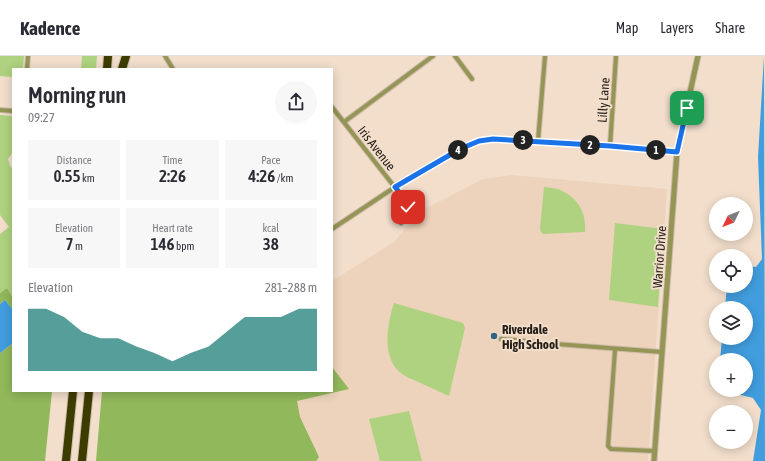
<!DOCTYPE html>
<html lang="en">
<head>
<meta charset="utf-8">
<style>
  body { margin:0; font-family:"Asap Condensed",sans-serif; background:#f7f7f7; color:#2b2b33; height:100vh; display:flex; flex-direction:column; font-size:15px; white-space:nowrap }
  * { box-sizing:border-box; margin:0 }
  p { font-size:13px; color:#7c7c81 }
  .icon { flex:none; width:22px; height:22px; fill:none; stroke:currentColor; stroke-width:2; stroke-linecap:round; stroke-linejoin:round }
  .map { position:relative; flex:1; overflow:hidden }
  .drawer { position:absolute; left:12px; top:12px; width:321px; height:324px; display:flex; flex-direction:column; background:#fff; border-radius:0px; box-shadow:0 2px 10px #0003 }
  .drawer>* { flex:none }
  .needle { width:26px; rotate:227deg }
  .buttons { position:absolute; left:709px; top:141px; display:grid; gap:8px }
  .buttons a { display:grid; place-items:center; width:44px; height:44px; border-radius:50%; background:#fff; box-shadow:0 2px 10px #0003; font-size:20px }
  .pin { position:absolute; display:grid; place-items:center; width:34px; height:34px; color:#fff; margin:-17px; border-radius:8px; box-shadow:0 2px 6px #0006 }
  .km { position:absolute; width:20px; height:20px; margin:-10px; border-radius:50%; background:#222; color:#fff; font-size:11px; line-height:20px; text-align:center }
  .round { display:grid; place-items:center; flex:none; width:42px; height:42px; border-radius:21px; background:#f7f7f7 }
  .head { display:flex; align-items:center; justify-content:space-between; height:68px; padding:0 16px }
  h1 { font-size:22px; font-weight:600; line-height:30px }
  .stats { display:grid; grid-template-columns:repeat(3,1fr); gap:6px; height:68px; padding:4px 16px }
  .stats div { display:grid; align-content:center; border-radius:0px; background:#f7f7f7; text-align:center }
  .stats b { font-size:17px; font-weight:600 }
  .stats small { font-size:11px; font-weight:400 }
  .stats p { font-size:11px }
  .chart { height:112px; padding:8px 16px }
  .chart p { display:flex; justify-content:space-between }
  .chart svg { width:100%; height:72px; margin-top:4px; fill:#0f766e; opacity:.7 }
  header { display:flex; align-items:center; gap:24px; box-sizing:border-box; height:56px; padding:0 20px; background:#fff; border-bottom:1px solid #e1e1e2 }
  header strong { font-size:19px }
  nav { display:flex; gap:22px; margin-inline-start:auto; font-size:14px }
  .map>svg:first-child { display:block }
</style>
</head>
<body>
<header>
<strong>Kadence</strong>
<nav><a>Map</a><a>Layers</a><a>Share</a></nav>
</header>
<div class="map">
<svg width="765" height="405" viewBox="0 0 765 405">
  <rect width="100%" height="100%" fill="#f2decb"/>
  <path fill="#edd3bb" d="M 512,119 L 667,133 L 648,405 L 306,405 L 252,335 L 332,335 L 332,225 L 394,186 L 421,155 L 483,123 Z"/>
  <g fill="#aed27f">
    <path d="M 0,0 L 24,0 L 23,13 L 13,13 L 13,21 L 0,20 Z"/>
    <path d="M 82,0 L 97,0 L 96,13 L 81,13 Z"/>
    <path d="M 0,59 L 13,60 L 13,96 L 8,103 L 10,110 L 13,113 L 13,242 L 7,232 L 0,237 L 0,178 L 9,171 L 0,159 Z"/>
    <path d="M 544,131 C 570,132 587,150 585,176 L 543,178 L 541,176 L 540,173 Z"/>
    <path d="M 615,167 L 663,173 L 658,251 L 609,244 Z"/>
    <path d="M 394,247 L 463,267 L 465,272 L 449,340 C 438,335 427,330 416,325 C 412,323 406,321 402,318 C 381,302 387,269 394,247 Z"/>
    <path d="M 409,355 L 422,405 L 380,405 L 369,363 Z"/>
  </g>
  <g fill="#91b85b">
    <path d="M 7,232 L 13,242 L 13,254 L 5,244 L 0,248 L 0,237 Z"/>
    <path d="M 13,287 L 13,335 L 52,335 L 45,405 L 0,405 L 0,297 Z"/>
    <path d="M 332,311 L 349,333 L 297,345 L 300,361 L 319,401 L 316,405 L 96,405 L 102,335 L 332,335 Z"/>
  </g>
  <g fill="#419dde">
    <path d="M 764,0 L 765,405 L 753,405 L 761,354 L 753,342 L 729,336 L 728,334 L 746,334 L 746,304 L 720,304 L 722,282 L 746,282 L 746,252 L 725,252 L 727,230 L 746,230 L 746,210 L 756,211 L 762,203 L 758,101 Z"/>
    <path d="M 5,244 L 13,254 L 13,287 L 0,297 L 0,248 Z"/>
  </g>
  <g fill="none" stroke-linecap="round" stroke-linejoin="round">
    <path stroke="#c9b7a7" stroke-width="4" stroke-dasharray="4 2" stroke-linecap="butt" d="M 536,286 L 556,288"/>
    <defs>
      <g id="minor">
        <path d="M 165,0 L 173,13"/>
        <path d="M 455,0 L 472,23"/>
        <path d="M 27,13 L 28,0"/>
        <path d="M 332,51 L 404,143 C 408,152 410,159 401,167"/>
        <path d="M 0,54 L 13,55"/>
        <path d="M 344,66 L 433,0"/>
        <path d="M 538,85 L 545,0"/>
        <path d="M 610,90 L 616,0"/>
        <path d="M 332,173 L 395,131 L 460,93 L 479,85 L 493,83 L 538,85 L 677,96"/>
        <path d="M 501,283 L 536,286"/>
        <path d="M 556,288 L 662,296"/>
        <path d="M 615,294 L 608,390 L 611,393 L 654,395"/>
      </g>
      <path id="tertiary" d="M 654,405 L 677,96 L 698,0"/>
      <g id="motorway">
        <path d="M 107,13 L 108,0"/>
        <path d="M 122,13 L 126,0"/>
        <path d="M 66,405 L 73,335"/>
        <path d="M 82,405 L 89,335"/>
      </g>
    </defs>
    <use href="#minor" stroke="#cdbbaa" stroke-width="6"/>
    <use href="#tertiary" stroke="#cdbbaa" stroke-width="7"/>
    <use href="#motorway" stroke="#cdbbaa" stroke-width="10"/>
    <use href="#minor" stroke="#959556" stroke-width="4"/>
    <use href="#tertiary" stroke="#959556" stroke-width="5"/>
    <use href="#motorway" stroke="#3d3c00" stroke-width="8"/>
  </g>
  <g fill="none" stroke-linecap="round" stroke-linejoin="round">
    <defs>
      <path id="route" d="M 408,151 L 404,142 L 395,131 L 460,93 L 479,85 L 493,83 L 610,90 L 677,96 L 687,52"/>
    </defs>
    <use href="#route" stroke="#fff" stroke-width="8"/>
    <use href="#route" stroke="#1a73e8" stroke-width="5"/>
  </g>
  <circle fill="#316380" stroke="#f2decb" stroke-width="1.5" cx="494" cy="280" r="4"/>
  <g text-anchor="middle" stroke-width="4" stroke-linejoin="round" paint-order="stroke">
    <g font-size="13" fill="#241d16" stroke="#f2decb">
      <text transform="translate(603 44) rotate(-86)" y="5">Lilly Lane</text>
      <text transform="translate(377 92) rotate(52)" y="5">Iris Avenue</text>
      <text transform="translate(659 201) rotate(-86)" y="5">Warrior Drive</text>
    </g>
    <g font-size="13" font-weight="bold" fill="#241d16" stroke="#f2decb" text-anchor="start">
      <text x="502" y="278">Riverdale<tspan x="502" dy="15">High School</tspan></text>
    </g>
  </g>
</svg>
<div class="buttons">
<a><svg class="needle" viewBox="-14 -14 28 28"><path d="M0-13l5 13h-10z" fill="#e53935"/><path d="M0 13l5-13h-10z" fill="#7c7c81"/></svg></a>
<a><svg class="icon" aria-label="locate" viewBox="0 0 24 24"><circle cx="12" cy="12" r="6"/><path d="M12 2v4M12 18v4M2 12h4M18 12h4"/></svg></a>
<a><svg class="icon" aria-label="layers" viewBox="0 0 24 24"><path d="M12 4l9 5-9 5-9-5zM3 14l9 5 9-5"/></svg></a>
<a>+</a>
<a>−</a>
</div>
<div class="pin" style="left:687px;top:52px;background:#1e9e55"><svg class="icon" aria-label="arrive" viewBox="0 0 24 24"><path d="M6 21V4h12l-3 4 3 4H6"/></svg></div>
<div class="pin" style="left:408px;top:151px;background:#d93025"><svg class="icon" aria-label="check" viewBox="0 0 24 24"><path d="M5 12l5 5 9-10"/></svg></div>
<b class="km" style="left:656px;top:94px">1</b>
<b class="km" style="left:590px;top:89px">2</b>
<b class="km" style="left:523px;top:84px">3</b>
<b class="km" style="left:458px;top:94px">4</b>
<section class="drawer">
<div class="head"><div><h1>Morning run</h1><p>09:27</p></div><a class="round"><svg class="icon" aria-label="share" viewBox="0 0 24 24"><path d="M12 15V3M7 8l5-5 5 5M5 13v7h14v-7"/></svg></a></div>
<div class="stats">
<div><p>Distance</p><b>0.55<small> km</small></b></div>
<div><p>Time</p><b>2:26</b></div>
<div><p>Pace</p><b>4:26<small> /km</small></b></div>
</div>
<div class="stats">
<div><p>Elevation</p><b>7<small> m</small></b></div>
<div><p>Heart rate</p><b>146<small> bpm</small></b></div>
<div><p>kcal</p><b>38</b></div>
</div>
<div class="chart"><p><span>Elevation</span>281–288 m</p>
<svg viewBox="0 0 160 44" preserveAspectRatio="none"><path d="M0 44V6L10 6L20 11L30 20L40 24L50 24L60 29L70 33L80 38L90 33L100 29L110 20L120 11L130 11L140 11L150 6L160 6V44z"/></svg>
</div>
</section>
</div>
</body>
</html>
